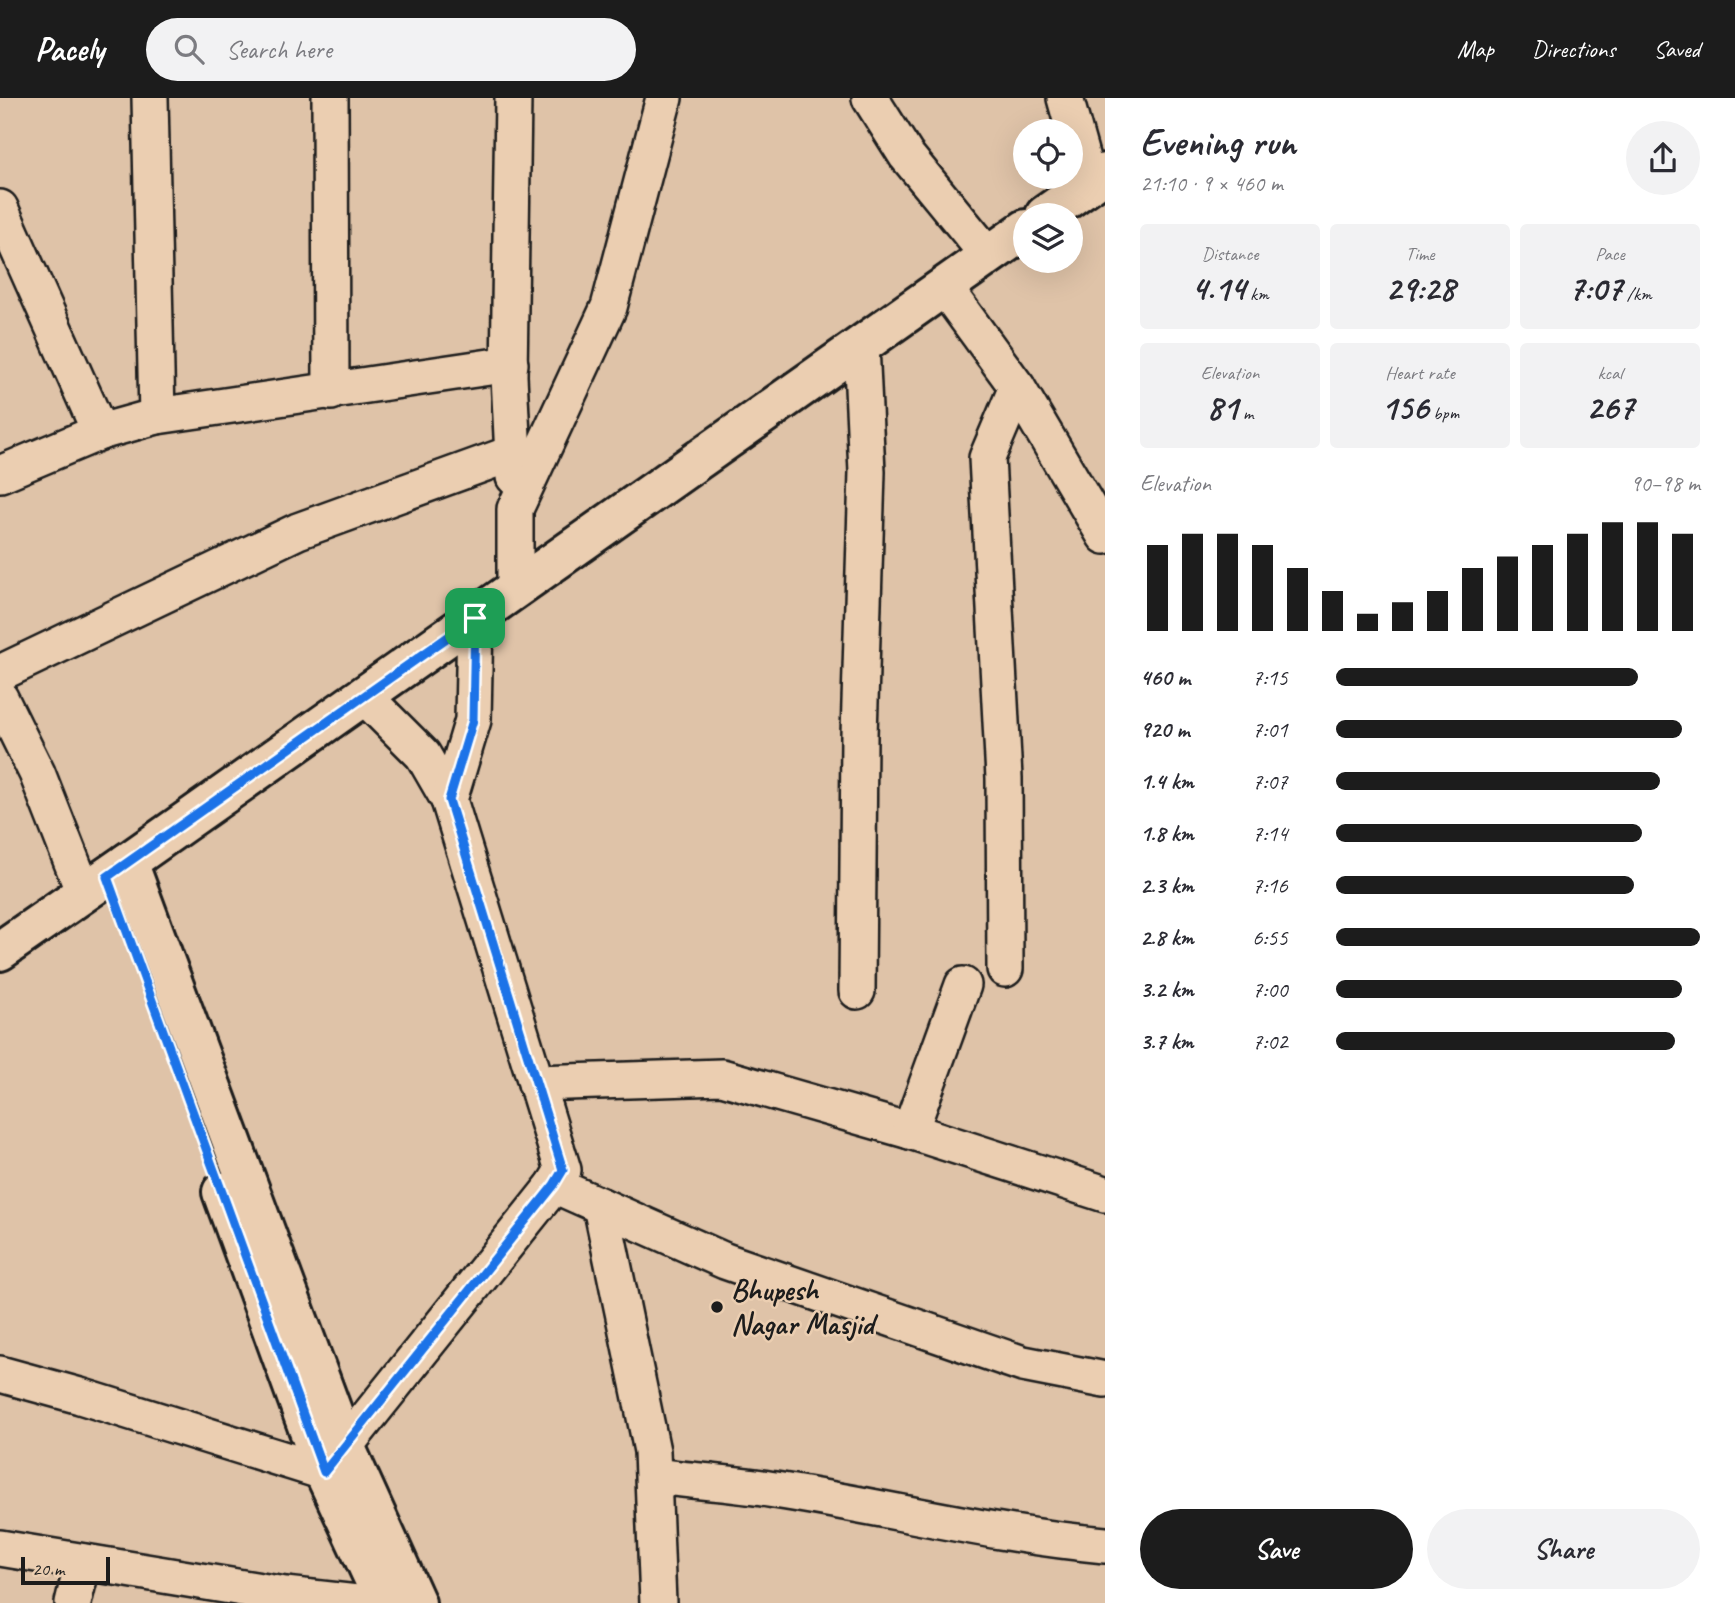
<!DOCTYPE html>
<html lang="en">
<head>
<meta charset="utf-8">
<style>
  body { margin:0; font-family:Caveat,sans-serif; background:#f2f2f3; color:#2b2b33; height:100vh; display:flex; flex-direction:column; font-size:26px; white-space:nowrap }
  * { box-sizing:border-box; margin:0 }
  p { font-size:23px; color:#7c7c81 }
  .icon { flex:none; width:38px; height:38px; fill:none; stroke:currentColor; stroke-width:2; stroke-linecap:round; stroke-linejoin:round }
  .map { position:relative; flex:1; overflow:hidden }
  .sheet { display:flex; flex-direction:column; background:#fff; width:630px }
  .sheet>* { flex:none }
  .fabs { position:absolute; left:1013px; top:21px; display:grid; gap:14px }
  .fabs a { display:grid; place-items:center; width:70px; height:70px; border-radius:50%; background:#fff; box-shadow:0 7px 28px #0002; font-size:35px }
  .scale { position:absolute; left:21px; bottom:18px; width:89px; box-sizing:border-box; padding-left:7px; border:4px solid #1c1c1c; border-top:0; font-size:19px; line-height:24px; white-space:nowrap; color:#1c1c1c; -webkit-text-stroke:5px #ebceb1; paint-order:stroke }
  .pin { position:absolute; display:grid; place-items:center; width:60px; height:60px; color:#fff; margin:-30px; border-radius:14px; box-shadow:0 4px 10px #0006 }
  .round { display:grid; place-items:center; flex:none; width:74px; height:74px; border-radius:37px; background:#f2f2f3 }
  .summary { display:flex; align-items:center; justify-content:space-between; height:119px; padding:0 35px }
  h1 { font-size:38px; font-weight:700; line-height:52px }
  .metrics { display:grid; grid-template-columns:repeat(3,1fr); gap:10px; height:119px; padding:7px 35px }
  .metrics div { display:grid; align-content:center; border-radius:7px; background:#f2f2f3; text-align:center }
  .metrics b { font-size:35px; font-weight:700 }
  .metrics small { font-size:19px; font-weight:400 }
  .metrics p { font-size:19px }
  .chart { height:196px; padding:14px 35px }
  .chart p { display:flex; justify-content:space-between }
  .chart svg { width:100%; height:126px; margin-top:7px; stroke:#1c1c1c; stroke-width:6 }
  .action { display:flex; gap:14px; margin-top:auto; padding:14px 35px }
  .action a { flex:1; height:80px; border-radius:42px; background:#1c1c1c; color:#fff; font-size:28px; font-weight:700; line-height:80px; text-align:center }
  .action a+a { background:#f2f2f3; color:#2b2b33 }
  ul { padding:0 35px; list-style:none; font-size:23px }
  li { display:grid; grid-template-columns:112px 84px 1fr; align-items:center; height:52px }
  li i { height:18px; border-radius:9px; background:#1c1c1c }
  header { display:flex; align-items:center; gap:42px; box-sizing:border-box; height:98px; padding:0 35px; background:#1c1c1c; color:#fff }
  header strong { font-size:33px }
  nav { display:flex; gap:38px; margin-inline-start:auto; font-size:24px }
  .search { width:490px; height:63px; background:#f2f2f3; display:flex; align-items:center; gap:18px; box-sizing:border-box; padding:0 24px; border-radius:38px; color:#7c7c81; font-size:26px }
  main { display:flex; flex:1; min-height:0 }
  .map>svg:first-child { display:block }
</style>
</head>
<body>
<header>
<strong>Pacely</strong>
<div class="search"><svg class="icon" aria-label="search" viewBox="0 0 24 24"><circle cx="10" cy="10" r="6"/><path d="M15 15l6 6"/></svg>Search here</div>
<nav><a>Map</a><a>Directions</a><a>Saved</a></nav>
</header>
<main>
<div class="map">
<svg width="1105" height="1505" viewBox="0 0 1105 1505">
  <rect width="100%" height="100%" fill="#dfc3a8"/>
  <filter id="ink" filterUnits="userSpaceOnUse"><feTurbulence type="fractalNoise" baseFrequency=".0143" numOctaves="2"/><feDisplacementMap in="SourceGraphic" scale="14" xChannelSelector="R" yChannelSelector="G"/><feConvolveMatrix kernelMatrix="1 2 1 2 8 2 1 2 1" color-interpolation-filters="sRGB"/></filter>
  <g filter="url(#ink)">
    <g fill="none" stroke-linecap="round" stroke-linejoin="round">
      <defs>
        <g id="minor">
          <path d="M 150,0 L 157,318"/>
          <path d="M 330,0 L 331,294"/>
          <path d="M 513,0 L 509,278 L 514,379"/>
          <path d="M 870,0 L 906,57 L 988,157"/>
          <path d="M 1065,0 L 1089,86"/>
          <path d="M 0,110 L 100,334 L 157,318 L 510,266"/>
          <path d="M 944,189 L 1017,289 L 1105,438"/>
          <path d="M 0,376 L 100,334"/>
          <path d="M 515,491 L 515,411 L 609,209 L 664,0"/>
          <path d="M 0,575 L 298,433 L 513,355"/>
          <path d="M 364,598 L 423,657 L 449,702"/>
          <path d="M 0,600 L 37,675 L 84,795"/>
          <path d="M 1005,871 L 1004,680 L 987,360 L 1017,289"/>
          <path d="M 857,893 L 859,637 L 867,374 L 861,247"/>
          <path d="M 536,985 L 722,979 L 910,1033 L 1105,1096"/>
          <path d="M 910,1033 L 963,887"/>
          <path d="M 554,1087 L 725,1163 L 1023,1266 L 1105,1282"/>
          <path d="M 601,1108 L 652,1353 L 658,1505"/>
          <path d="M 0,1276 L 80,1298 L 324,1374 L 554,1087 L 563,1072 L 449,702 L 473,622 L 475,520"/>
          <path d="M 654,1378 C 694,1383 735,1385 775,1392 C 885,1409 994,1437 1105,1447"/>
          <path d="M 0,1450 L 285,1497 L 357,1505"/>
          <path d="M 73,1505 L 83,1464"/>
        </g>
        <g id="tertiary">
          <path d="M 1045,117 L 1105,75"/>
          <path d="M 128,764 L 345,1348 L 416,1505"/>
          <path d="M 0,853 L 128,764 L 1026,131"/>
          <path d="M 222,1094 L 324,1374 L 385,1505"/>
        </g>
      </defs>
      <use href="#minor" stroke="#1c1c1c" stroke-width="40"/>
      <use href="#tertiary" stroke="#1c1c1c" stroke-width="44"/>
      <use href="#minor" stroke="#ebceb1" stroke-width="35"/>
      <use href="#tertiary" stroke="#ebceb1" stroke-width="38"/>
    </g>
  </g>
  <g fill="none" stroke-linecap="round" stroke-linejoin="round" filter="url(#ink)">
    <defs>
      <path id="route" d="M 475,520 L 473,622 L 449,702 L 563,1072 L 554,1087 L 324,1374 L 107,779 Z"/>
    </defs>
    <use href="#route" stroke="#fff" stroke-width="14"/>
    <use href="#route" stroke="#1a73e8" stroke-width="9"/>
  </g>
  <circle fill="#1c1c1c" stroke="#ebceb1" stroke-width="2.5" cx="717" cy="1209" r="7"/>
  <g text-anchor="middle" stroke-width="5" stroke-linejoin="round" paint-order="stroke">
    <g font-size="30" font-weight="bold" fill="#1c1c1c" stroke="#ebceb1" text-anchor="start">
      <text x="731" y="1202">Bhupesh<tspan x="731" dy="34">Nagar Masjid</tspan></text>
    </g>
  </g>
</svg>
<div class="fabs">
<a><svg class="icon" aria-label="locate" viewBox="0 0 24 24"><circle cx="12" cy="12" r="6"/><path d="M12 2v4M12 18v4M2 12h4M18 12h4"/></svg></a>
<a><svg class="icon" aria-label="layers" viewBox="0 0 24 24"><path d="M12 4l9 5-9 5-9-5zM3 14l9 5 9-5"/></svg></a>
</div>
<div class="scale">20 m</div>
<div class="pin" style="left:475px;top:520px;background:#1e9e55"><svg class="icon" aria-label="arrive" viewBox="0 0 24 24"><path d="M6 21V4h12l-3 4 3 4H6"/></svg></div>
</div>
<section class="sheet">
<div class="summary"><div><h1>Evening run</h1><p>21:10 · 9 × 460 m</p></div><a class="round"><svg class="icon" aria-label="share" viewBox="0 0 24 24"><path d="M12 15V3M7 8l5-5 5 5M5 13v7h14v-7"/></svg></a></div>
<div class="metrics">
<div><p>Distance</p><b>4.14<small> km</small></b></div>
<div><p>Time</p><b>29:28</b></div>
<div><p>Pace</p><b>7:07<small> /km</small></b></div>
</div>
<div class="metrics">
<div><p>Elevation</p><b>81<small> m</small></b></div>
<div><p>Heart rate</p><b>156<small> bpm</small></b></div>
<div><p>kcal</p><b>267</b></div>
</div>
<div class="chart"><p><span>Elevation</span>90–98 m</p>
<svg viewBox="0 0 160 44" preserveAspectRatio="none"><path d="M5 44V14M15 44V10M25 44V10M35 44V14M45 44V22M55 44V30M65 44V38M75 44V34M85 44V30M95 44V22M105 44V18M115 44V14M125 44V10M135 44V6M145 44V6M155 44V10"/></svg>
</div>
<ul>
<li><b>460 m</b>7:15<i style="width:83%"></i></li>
<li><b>920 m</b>7:01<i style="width:95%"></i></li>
<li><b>1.4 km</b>7:07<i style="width:89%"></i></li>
<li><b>1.8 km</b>7:14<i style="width:84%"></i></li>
<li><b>2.3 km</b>7:16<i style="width:82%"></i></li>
<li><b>2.8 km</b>6:55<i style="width:100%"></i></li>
<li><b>3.2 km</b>7:00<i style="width:95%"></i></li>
<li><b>3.7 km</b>7:02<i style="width:93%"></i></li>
</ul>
<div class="action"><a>Save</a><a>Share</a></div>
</section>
</main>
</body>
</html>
